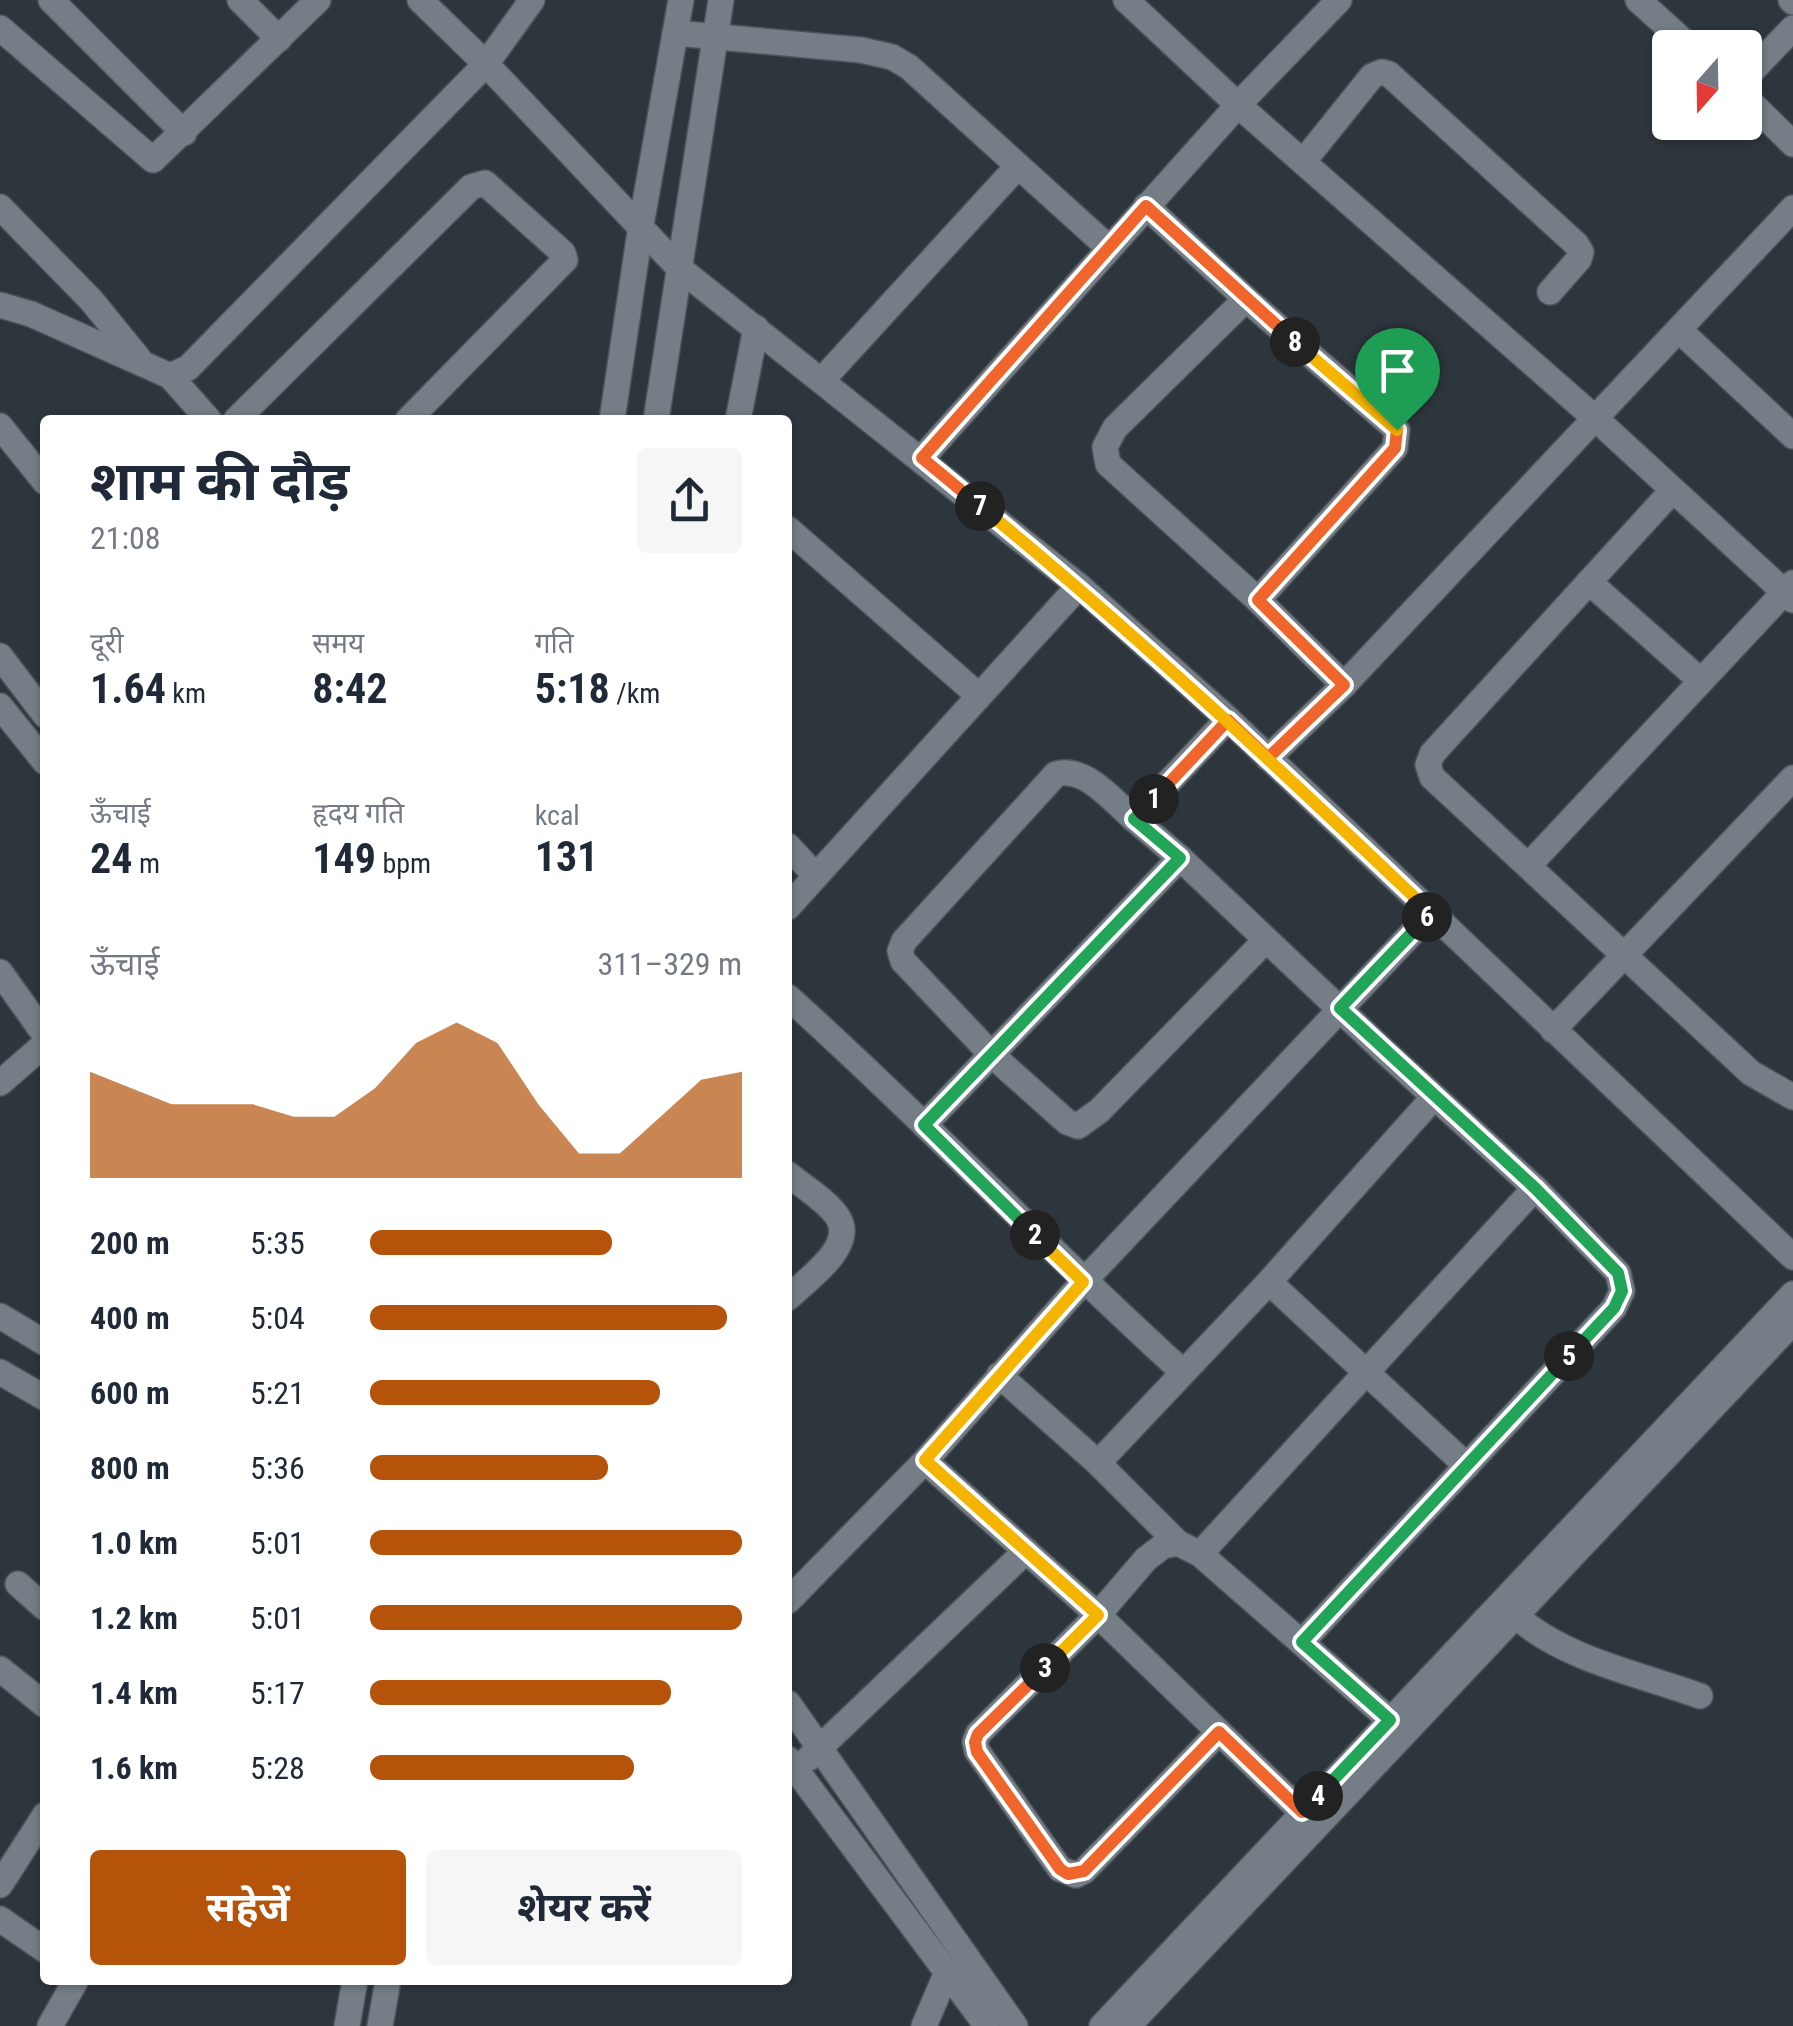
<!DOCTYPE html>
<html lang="hi">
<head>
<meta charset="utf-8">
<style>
  body { margin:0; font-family:"Roboto Condensed","Noto Sans Devanagari",sans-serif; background:#f6f6f7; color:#1f2937; height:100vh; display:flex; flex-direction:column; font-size:38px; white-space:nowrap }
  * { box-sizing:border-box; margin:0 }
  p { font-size:32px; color:#747a83 }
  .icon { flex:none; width:55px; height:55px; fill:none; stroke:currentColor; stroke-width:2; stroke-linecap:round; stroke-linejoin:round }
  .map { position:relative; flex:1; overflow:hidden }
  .panel { position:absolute; left:40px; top:415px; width:752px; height:1570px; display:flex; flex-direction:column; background:#fff; border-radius:10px; box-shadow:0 2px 8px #0004 }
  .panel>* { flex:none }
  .needle { width:65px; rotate:200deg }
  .fabs { position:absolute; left:1652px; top:30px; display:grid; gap:20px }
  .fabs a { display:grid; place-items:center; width:110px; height:110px; border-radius:10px; background:#fff; box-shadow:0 2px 8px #0004; font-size:50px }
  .pin { position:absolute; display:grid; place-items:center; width:85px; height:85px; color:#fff; margin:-102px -42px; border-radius:50% 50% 50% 0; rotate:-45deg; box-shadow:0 0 10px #0007 }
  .pin .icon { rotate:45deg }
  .km { position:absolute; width:50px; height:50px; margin:-25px; border-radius:50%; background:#222; color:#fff; font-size:28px; line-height:50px; text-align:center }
  .round { display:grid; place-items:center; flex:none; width:105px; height:105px; border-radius:10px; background:#f6f6f7 }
  .headline { display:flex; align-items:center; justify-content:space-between; height:170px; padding:0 50px }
  h1 { font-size:55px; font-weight:700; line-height:75px }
  .metrics { display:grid; grid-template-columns:repeat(3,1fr); gap:15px; height:170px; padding:10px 50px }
  .metrics div { display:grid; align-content:center }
  .metrics b { font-size:42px; font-weight:700 }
  .metrics small { font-size:28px; font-weight:400 }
  .metrics p { font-size:28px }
  .chart { height:280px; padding:20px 50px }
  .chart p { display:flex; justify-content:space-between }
  .chart svg { width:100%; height:180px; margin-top:10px; fill:#b45309; opacity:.7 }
  .cta { display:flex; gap:20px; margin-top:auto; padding:20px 50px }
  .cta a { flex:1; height:115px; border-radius:10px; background:#b45309; color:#fff; font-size:40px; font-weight:700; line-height:115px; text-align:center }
  .cta a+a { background:#f6f6f7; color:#1f2937 }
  ul { padding:0 50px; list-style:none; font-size:32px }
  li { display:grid; grid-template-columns:160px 120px 1fr; align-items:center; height:75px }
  li i { height:25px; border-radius:12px; background:#b45309 }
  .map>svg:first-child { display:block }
</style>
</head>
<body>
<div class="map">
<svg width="1793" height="2026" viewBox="0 0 1793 2026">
  <rect width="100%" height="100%" fill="#2e363d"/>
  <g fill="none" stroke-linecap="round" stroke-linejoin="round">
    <defs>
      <g id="minor">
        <path d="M 51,0 L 184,133"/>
        <path d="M 240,0 L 279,39"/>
        <path d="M 420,0 L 486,64 L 679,268 L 1079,586 L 1228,719 L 1793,1257"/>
        <path d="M 1126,0 L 1238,105 L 1596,419 L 1793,600"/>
        <path d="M 1638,0 L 1691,48"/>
        <path d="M 1791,0 L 1793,2"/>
        <path d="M 0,28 L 153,160 L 318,0"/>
        <path d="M 675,33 L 861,50 L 892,57 L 909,67 L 1109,248"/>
        <path d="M 1745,78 L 1793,28"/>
        <path d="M 1745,97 L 1793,144"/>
        <path d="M 1303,162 L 1372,76 L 1382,72 L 1389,74 L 1576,244 L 1581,252 L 1579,259 L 1550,292"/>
        <path d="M 1146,206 L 1246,299 L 1397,430 L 1395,448 L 1258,600"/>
        <path d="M 0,207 L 91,300 L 139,359"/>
        <path d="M 1246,299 L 1115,428 L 1105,447 L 1108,464 L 1258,600 L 1344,685"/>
        <path d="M 0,305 L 31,314 L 170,376 L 188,368 L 486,64 L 532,0"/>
        <path d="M 1679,330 L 1793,436"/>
        <path d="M 170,376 L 209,420"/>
        <path d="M 822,380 L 1018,166"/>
        <path d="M 236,420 L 471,187 L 485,183 L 563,253 L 565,260 L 408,420"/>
        <path d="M 612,420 L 641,225 L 681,0"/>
        <path d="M 656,420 L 721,0"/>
        <path d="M 738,420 L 756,328"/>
        <path d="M 0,426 L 45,482"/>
        <path d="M 922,458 L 1238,105 L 1339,0"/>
        <path d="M 1673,490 L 1432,754 L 1428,765 L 1432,777 L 1751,1073 L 1793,1097"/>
        <path d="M 788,529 L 978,695"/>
        <path d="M 1589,582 L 1701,681"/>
        <path d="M 0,656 L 45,715"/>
        <path d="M 0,706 L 45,762"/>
        <path d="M 1268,758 L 1344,685 L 1793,208"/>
        <path d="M 1134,819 C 1113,801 1086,766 1056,774 L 904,941 L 900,951 L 903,961 L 993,1056 L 1067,1122 L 1078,1126 L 1099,1111 L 1266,940"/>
        <path d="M 788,846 L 815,875"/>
        <path d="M 1180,858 L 1383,1050 L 1535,1188 L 1618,1273 L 1622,1291 L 1614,1308 L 1302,1642"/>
        <path d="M 1529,865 L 1793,583"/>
        <path d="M 788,907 L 1079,586"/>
        <path d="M 0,972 L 45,1035"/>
        <path d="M 788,997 C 923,1118 1048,1250 1183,1372"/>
        <path d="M 1553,1030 L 1793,778"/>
        <path d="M 0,1083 L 45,1044"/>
        <path d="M 924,1125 L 1180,858 L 1134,819 L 1228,719"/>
        <path d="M 788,1174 C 802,1186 826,1200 837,1216 C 858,1246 806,1280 788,1298"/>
        <path d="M 1269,1282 L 1467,1466"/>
        <path d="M 0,1316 L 45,1343"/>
        <path d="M 0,1372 L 45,1398"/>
        <path d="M 999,1375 L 1098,1463 L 1178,1543"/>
        <path d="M 925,1461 L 1098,1615 L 1302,1812"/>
        <path d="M 1098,1463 L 1269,1282 L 1434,1097"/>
        <path d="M 1200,1554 L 1390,1720"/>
        <path d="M 18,1584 L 45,1608"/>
        <path d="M 788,1601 L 925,1461 L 1083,1282 L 1431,913"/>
        <path d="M 1517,1617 C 1566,1660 1640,1674 1700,1696"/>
        <path d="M 0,1669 L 45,1705"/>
        <path d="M 788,1703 L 1015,2026"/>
        <path d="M 1219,1732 L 1084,1871 L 1076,1875 L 1060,1869 L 977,1751 L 975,1742 L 978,1734 L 1098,1615 L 1146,1559 L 1163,1546 L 1178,1543 L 1200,1554 L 1535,1188"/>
        <path d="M 809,1758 L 1026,1551"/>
        <path d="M 788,1759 L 987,2026"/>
        <path d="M 0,1885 L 45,1815"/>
        <path d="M 0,1919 L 45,1950"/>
        <path d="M 50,2026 L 76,1980"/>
        <path d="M 347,2026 L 355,1980"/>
        <path d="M 380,2026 L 388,1980"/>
        <path d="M 924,2026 L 948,1970"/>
        <path d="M 1102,2026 L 1793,1294"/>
        <path d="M 1128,2026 L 1793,1322"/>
      </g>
    </defs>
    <use href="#minor" stroke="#4c5259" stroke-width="28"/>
    <use href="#minor" stroke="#757e86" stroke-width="25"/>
  </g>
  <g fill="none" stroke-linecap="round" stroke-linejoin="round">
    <defs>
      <path id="split-1" d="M 1154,799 L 1228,720 L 1268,758 L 1344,685 L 1258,600 L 1395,448 L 1397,430"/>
      <path id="split-2" d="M 1035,1235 L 924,1125 L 1180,858 L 1134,819 L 1154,799"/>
      <path id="split-3" d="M 1035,1235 L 1083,1282 L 925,1460 L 1098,1615 L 1045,1668"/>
      <path id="split-4" d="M 1045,1668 L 978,1734 L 975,1742 L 977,1752 L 1060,1869 L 1068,1874 L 1084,1871 L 1219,1732 L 1302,1812 L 1318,1796"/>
      <path id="split-5" d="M 1318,1796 L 1390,1720 L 1302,1642 L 1569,1356"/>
      <path id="split-6" d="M 1427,917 L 1340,1008 L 1535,1188 L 1618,1273 L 1622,1291 L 1614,1308 L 1569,1356"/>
      <path id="split-7" d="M 980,506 C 1137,634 1284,773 1431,913 L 1427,917"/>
      <path id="split-8" d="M 980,506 L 922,458 L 1146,206 L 1295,342"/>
      <path id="split-9" d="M 1295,342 L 1397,430"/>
    </defs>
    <use href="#split-1" stroke="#fff" stroke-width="20"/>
    <use href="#split-2" stroke="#fff" stroke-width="20"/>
    <use href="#split-3" stroke="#fff" stroke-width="20"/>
    <use href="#split-4" stroke="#fff" stroke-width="20"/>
    <use href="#split-5" stroke="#fff" stroke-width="20"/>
    <use href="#split-6" stroke="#fff" stroke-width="20"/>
    <use href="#split-7" stroke="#fff" stroke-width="20"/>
    <use href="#split-8" stroke="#fff" stroke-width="20"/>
    <use href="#split-9" stroke="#fff" stroke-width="20"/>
    <use href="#split-1" stroke="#f0652b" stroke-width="12"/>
    <use href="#split-2" stroke="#22a559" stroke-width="12"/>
    <use href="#split-3" stroke="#f5b400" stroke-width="12"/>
    <use href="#split-4" stroke="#f0652b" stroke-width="12"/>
    <use href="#split-5" stroke="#22a559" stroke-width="12"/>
    <use href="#split-6" stroke="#22a559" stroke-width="12"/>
    <use href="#split-7" stroke="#f5b400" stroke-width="12"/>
    <use href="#split-8" stroke="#f0652b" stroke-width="12"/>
    <use href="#split-9" stroke="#f5b400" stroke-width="12"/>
  </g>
</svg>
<div class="fabs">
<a><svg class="needle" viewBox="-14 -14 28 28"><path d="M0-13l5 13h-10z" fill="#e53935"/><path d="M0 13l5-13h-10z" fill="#747a83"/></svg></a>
</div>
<div class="pin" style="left:1397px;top:430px;background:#1e9e55"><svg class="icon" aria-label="arrive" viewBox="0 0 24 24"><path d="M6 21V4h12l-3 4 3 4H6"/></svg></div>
<b class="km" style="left:1154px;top:799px">1</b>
<b class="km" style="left:1035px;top:1235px">2</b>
<b class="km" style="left:1045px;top:1668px">3</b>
<b class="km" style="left:1318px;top:1796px">4</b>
<b class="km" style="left:1569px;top:1356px">5</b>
<b class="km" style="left:1427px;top:917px">6</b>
<b class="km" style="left:980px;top:506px">7</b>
<b class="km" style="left:1295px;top:342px">8</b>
<section class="panel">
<div class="headline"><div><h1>शाम की दौड़</h1><p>21:08</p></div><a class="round"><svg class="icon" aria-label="share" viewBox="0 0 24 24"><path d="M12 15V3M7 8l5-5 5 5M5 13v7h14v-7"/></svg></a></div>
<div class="metrics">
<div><p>दूरी</p><b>1.64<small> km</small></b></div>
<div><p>समय</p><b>8:42</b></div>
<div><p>गति</p><b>5:18<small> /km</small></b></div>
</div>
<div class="metrics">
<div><p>ऊँचाई</p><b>24<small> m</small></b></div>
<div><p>हृदय गति</p><b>149<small> bpm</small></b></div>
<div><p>kcal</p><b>131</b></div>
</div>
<div class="chart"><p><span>ऊँचाई</span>311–329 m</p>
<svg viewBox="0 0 160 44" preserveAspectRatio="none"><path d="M0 44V18L10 22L20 26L30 26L40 26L50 29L60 29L70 22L80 11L90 6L100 11L110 26L120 38L130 38L140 29L150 20L160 18V44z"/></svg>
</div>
<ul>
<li><b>200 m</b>5:35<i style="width:65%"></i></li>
<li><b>400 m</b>5:04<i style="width:96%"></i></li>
<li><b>600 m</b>5:21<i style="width:78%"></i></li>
<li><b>800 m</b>5:36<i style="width:64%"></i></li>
<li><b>1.0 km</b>5:01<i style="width:100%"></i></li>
<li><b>1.2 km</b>5:01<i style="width:100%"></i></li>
<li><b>1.4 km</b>5:17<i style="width:81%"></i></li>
<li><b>1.6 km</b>5:28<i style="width:71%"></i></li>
</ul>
<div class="cta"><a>सहेजें</a><a>शेयर करें</a></div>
</section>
</div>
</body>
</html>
